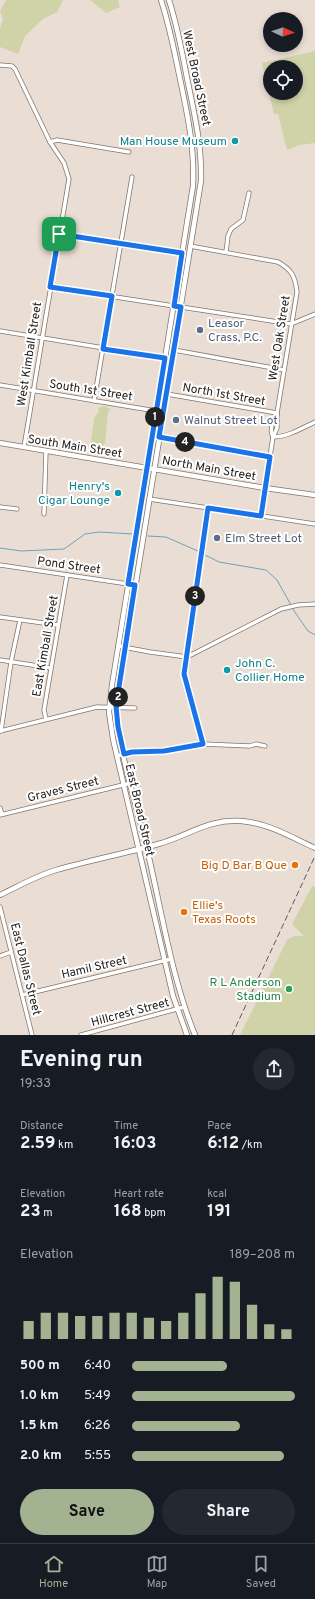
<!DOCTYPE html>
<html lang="en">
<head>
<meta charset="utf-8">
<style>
  body { margin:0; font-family:Overpass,sans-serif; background:#242831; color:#f1f3f6; height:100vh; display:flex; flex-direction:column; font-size:15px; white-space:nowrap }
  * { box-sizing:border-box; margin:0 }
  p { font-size:13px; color:#9ea1a6 }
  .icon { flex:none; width:22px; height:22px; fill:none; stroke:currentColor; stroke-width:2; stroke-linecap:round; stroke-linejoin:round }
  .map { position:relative; height:1035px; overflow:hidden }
  .sheet { display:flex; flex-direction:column; background:#171b24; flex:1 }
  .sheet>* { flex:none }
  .needle { width:26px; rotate:94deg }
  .fabs { position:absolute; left:263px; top:12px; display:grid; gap:8px }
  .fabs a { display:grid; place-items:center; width:40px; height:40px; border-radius:50%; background:#171b24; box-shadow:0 2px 6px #0003; font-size:20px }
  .pin { position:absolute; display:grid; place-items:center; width:34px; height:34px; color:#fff; margin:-17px; border-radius:8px; box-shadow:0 2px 6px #0006 }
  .km { position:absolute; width:20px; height:20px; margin:-10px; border-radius:50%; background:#222; color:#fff; font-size:11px; line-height:20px; text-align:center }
  .round { display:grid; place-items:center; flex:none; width:42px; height:42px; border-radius:21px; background:#242831 }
  .headline { display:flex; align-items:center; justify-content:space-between; height:68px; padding:0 20px }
  h1 { font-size:22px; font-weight:700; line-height:30px }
  .metrics { display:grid; grid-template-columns:repeat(3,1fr); gap:6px; height:68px; padding:4px 20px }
  .metrics div { display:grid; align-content:center }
  .metrics b { font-size:17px; font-weight:700 }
  .metrics small { font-size:11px; font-weight:400 }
  .metrics p { font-size:11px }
  .chart { height:112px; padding:8px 20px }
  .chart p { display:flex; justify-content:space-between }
  .chart svg { width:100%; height:72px; margin-top:4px; stroke:#a3b291; stroke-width:6 }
  .button { display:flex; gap:8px; margin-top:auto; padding:8px 20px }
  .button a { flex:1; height:46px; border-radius:24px; background:#a3b291; color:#111; font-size:16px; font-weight:700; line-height:46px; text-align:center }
  .button a+a { background:#242831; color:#f1f3f6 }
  ul { padding:0 20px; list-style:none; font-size:13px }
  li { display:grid; grid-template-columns:64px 48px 1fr; align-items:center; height:30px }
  li i { height:10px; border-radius:5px; background:#a3b291 }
  .tabs { display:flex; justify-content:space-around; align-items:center; height:56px; border-top:1px solid #363941; background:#171b24; font-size:11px; color:#9ea1a6 }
  .tabs a { display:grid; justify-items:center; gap:2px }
  .tabs .active { color:#a3b291 }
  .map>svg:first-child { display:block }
</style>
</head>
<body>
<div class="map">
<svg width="315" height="1035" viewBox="0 0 315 1035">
  <rect width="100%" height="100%" fill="#eaded4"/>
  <g fill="#d0d2a8" fill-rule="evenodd">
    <path d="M 6,0 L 63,0 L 57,12 L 43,19 L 25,36 L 18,54 L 0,47 L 0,28 L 3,19 L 0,11 Z"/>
    <path d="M 90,0 L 118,0 L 120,7 L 106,13 Z"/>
    <path d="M 315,51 L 315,143 L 300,145 L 287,150 L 278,114 L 274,114 L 262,63 ZM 270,67 L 296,67 L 296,93 L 270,93 Z"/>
    <path d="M 104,406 L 111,409 L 108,412 L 105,443 C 101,449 94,449 91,442 L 94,419 L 99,411 L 98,408 Z"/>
    <path d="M 312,886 L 315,887 L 315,1035 L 240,1035 L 287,940 L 294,936 L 304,936 L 292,924 Z"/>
  </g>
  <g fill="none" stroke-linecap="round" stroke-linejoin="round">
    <g stroke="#6fa1b9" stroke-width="1">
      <path d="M 148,536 L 166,537 L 200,552"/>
      <path d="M 0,548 L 21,551 L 64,549 L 85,534 L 99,532 L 133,534"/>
      <path d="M 203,554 L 219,562 L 266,570 L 277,580 L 291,605"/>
      <path d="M 292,608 L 308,631 L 315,635"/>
    </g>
    <defs>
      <g id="street">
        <path d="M 0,65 L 12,66 L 15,69 L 50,142 L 64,163 L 69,179 L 24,447"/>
        <path d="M 50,142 L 57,140 L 129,152"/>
        <path d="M 59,234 L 182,253"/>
        <path d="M 190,246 L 278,262 C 292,270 295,276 297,292 L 277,413 L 277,428 L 273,437 L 261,516"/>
        <path d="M 226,252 L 228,236 L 231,229 L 243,220 L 249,193"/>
        <path d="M 50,287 L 174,306"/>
        <path d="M 181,307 L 291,324 L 315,314"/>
        <path d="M 0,331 L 165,358"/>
        <path d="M 174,350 L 284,370"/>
        <path d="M 0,385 L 156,411"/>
        <path d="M 167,394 L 277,413"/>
        <path d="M 94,401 L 132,177"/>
        <path d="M 159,437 L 270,457"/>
        <path d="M 273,437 C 288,437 302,428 315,422"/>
        <path d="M 273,437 C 269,429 273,421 277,414"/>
        <path d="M 149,499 L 315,524"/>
        <path d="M 0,507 L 17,509"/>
        <path d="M 44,514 L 46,452"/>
        <path d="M 0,565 L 135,585"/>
        <path d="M 0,617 L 58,625"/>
        <path d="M 118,646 L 150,652 L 187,657 L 281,609 L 298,605 L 315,604"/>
        <path d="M 0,660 L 51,668"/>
        <path d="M 46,719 L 44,710 L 67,575"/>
        <path d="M 0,731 L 97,707 L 135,708"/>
        <path d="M 1,731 L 11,662 L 20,620"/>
        <path d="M 203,744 L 185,674 L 208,508"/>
        <path d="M 117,756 L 132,752 L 183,749 L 203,744 L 250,746 L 256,744 L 265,746"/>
        <path d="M 0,808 L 2,814"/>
        <path d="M 0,815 L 131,783"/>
        <path d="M 0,907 L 32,1035"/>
        <path d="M 0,956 L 11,952"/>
        <path d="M 22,995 L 171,959"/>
        <path d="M 81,1035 L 184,1007"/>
      </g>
      <g id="secondary">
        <path d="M 161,0 C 169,24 174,49 179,74 C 187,112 195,148 193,186 L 112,685 L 109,712 L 113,739 L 173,996 L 187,1035"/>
        <path d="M 169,0 C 177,25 182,51 187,78 C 194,112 202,145 201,181 L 116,706 C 119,755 136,802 147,849 C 162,912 171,976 195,1035"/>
        <path d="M 0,443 L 265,488 L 315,495"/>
        <path d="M 0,895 C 19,886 36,876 56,870 C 91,860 127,853 162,843 C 191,834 209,819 241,821 C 268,823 291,837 315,848"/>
      </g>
    </defs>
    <use href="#street" stroke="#80756d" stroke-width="5"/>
    <use href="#secondary" stroke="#80756d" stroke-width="6"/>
    <use href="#street" stroke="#fff" stroke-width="3.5"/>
    <use href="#secondary" stroke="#fff" stroke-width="4.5"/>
    <path stroke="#5e5853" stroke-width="1" stroke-dasharray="6 3" stroke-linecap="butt" d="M 232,1035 L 315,856"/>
  </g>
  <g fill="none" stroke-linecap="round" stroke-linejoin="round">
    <defs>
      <path id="route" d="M 59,234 L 182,253 L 174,306 L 181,307 L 159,437 L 270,457 L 261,516 L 208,508 L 184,674 L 203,744 L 164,751 L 132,752 L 124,754 L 118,727 L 116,706 L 135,585 L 128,584 L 165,358 L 103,349 L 112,296 L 50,287 Z"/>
    </defs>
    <use href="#route" stroke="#fff" stroke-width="8"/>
    <use href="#route" stroke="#1a73e8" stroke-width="5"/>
  </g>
  <g fill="#0f9aa8" stroke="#fff" stroke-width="1.5">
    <circle cx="235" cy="141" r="4"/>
    <circle cx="118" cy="493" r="4"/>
    <circle cx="227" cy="670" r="4"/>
  </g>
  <g fill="#5c6f8a" stroke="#fff" stroke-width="1.5">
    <circle cx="200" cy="330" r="4"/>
    <circle cx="176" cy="420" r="4"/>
    <circle cx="217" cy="538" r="4"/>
  </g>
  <g fill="#e8710a" stroke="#fff" stroke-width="1.5">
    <circle cx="295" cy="865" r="4"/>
    <circle cx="184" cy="912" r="4"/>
  </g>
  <circle fill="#2e9e5b" stroke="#fff" stroke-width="1.5" cx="289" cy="989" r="4"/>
  <g text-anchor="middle" stroke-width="4" stroke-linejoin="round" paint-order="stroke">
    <g font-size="12" fill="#25211e" stroke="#fff">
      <text transform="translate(197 78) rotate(78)" y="4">West Broad Street</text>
      <text transform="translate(279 338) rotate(-81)" y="4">West Oak Street</text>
      <text transform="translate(29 354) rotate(-81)" y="4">West Kimball Street</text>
      <text transform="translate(91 390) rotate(9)" y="4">South 1st Street</text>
      <text transform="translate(224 394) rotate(10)" y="4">North 1st Street</text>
      <text transform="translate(75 446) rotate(9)" y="4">South Main Street</text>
      <text transform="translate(209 468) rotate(10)" y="4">North Main Street</text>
      <text transform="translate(69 565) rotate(8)" y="4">Pond Street</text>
      <text transform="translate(45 646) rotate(-80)" y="4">East Kimball Street</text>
      <text transform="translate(63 789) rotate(-14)" y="4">Graves Street</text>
      <text transform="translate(140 810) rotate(77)" y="4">East Broad Street</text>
      <text transform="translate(94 967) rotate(-13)" y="4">Hamil Street</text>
      <text transform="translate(26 969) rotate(76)" y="4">East Dallas Street</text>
      <text transform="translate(130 1012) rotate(-15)" y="4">Hillcrest Street</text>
    </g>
    <g font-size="12" fill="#0d838f" stroke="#fff" text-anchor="end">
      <text x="227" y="145">Man House Museum</text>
      <text x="110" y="490">Henry's<tspan x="110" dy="14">Cigar Lounge</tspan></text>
      <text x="235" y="667" text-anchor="start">John C.<tspan x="235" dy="14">Collier Home</tspan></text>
    </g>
    <g font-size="12" fill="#4e5e75" stroke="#fff" text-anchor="start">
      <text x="208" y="327">Leasor<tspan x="208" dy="14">Crass, P.C.</tspan></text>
      <text x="184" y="424">Walnut Street Lot</text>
      <text x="225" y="542">Elm Street Lot</text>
    </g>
    <g font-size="12" fill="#c56008" stroke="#fff" text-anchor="end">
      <text x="287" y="869">Big D Bar B Que</text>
      <text x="192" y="909" text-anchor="start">Ellie's<tspan x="192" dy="14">Texas Roots</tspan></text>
    </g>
    <g font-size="12" fill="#27864d" stroke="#fff" text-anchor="end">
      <text x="281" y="986">R L Anderson<tspan x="281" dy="14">Stadium</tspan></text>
    </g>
  </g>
</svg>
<div class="fabs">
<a><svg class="needle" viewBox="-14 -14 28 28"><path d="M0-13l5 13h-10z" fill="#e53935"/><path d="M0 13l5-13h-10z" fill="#9ea1a6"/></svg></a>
<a><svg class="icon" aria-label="locate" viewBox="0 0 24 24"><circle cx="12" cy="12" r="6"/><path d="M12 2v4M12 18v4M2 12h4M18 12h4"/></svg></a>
</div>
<div class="pin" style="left:59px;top:234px;background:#1e9e55"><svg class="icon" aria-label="arrive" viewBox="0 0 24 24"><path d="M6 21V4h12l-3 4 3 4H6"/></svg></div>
<b class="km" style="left:155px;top:417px">1</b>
<b class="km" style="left:118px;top:697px">2</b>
<b class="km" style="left:195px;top:596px">3</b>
<b class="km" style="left:185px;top:442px">4</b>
</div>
<section class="sheet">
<div class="headline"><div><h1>Evening run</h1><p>19:33</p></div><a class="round"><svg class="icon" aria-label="share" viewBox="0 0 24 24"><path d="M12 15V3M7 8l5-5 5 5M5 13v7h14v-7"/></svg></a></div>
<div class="metrics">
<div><p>Distance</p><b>2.59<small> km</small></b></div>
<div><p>Time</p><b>16:03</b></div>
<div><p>Pace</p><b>6:12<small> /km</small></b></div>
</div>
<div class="metrics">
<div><p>Elevation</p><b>23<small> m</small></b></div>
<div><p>Heart rate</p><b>168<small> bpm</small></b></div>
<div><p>kcal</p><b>191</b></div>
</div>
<div class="chart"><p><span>Elevation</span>189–208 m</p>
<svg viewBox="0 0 160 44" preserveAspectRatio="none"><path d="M5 44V33M15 44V28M25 44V28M35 44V30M45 44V30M55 44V28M65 44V28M75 44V31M85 44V33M95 44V28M105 44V16M115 44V6M125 44V9M135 44V23M145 44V35M155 44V38"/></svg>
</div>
<ul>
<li><b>500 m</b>6:40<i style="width:58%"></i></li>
<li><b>1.0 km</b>5:49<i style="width:100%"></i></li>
<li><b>1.5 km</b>6:26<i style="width:66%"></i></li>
<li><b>2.0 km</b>5:55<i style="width:93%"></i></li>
</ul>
<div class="button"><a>Save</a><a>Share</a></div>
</section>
<nav class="tabs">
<a class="active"><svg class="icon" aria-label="home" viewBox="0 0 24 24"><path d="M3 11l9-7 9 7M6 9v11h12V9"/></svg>Home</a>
<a><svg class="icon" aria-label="map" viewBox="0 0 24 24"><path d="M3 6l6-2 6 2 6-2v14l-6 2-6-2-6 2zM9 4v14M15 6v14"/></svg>Map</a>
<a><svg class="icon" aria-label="saved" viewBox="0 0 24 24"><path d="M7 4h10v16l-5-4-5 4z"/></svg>Saved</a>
</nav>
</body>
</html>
